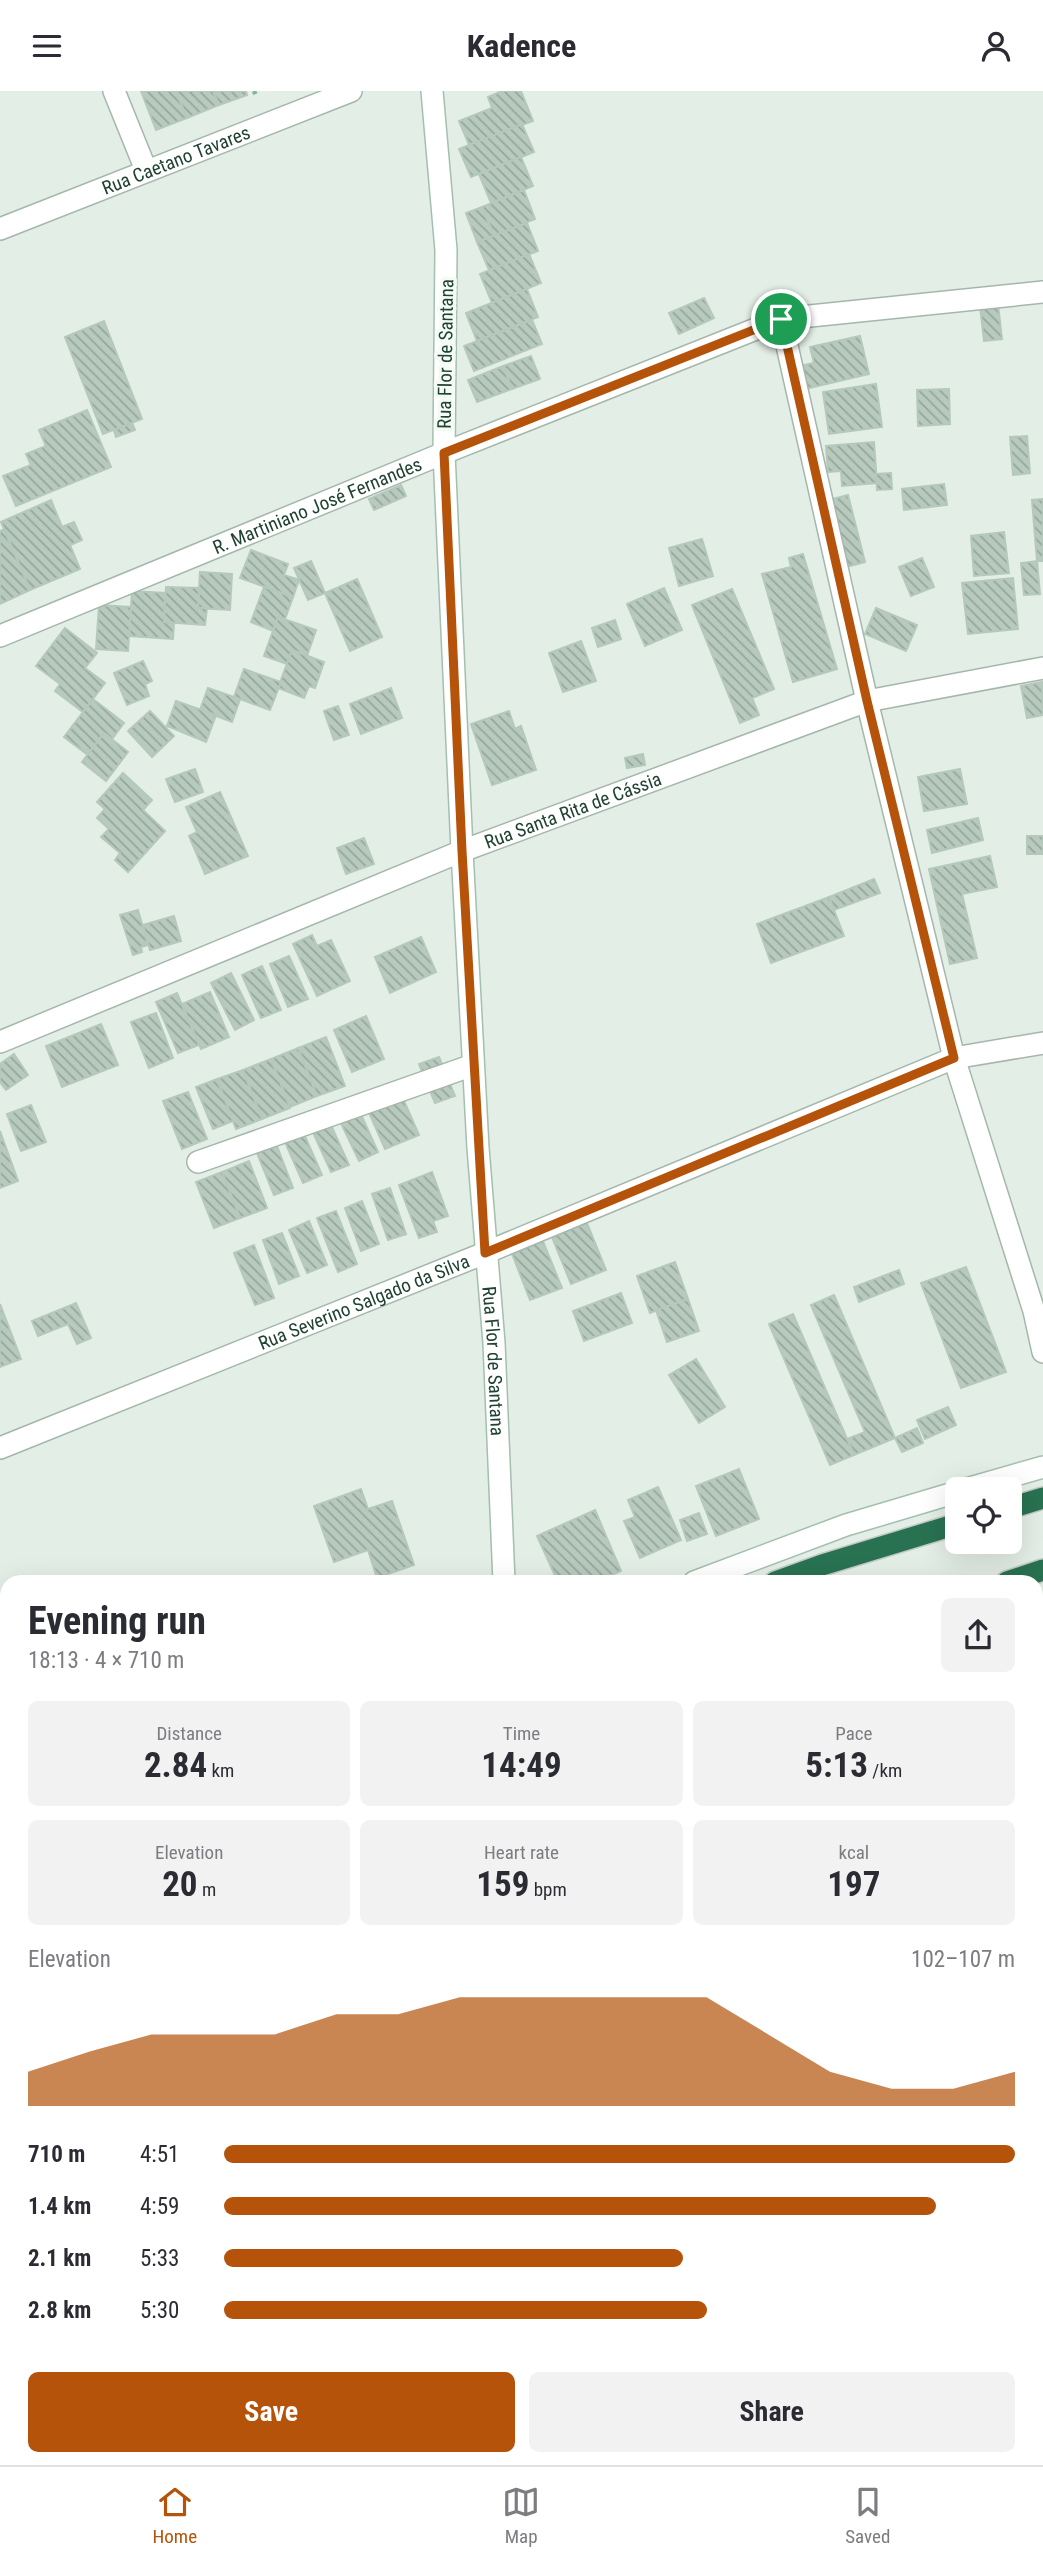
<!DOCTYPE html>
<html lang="en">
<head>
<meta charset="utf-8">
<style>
  body { margin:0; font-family:"Roboto Condensed",sans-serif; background:#f2f2f3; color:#2b2b33; height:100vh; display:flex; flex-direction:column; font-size:26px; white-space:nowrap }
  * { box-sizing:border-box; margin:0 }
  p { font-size:23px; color:#7c7c81 }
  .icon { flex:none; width:38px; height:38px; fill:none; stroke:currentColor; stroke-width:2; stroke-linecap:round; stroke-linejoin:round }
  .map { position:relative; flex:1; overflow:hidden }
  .panel { position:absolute; left:0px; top:1484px; width:1043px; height:891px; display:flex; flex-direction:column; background:#fff; border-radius:21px 21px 0 0; box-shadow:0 7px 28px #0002 }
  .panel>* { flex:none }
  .fabs { position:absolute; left:945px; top:1386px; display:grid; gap:14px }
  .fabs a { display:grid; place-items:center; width:77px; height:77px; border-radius:10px; background:#fff; box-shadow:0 7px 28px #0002; font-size:35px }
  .pin { position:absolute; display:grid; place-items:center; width:60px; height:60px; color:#fff; margin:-30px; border:4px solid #fff; border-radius:50%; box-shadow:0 2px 7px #0007 }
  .round { display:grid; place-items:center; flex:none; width:74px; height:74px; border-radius:10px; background:#f2f2f3 }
  .summary { display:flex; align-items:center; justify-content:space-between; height:119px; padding:0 28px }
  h1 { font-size:38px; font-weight:700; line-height:52px }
  .figures { display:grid; grid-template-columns:repeat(3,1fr); gap:10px; height:119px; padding:7px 28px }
  .figures div { display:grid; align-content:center; border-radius:10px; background:#f2f2f3; text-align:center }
  .figures b { font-size:35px; font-weight:700 }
  .figures small { font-size:19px; font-weight:400 }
  .figures p { font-size:19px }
  .chart { height:196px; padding:14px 28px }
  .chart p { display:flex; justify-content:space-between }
  .chart svg { width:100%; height:126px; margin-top:7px; fill:#b45309; opacity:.7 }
  .cta { display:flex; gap:14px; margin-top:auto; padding:14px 28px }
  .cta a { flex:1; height:80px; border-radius:10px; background:#b45309; color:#fff; font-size:28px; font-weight:700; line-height:80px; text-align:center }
  .cta a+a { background:#f2f2f3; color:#2b2b33 }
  ul { padding:0 28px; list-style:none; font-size:23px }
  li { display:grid; grid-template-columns:112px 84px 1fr; align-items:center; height:52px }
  li i { height:18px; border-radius:9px; background:#b45309 }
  header { display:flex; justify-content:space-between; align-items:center; height:91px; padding:0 28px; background:#fff; font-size:32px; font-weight:700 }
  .tabs { display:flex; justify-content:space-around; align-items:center; height:98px; border-top:2px solid #e1e1e2; background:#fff; font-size:19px; color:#7c7c81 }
  .tabs a { display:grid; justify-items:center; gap:4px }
  .tabs .current { color:#b45309 }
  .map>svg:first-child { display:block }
</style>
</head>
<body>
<header><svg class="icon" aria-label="menu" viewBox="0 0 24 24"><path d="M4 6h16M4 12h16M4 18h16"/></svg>Kadence<svg class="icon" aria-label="person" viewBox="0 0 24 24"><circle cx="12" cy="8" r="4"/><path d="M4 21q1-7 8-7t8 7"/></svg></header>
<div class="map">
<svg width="1043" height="2374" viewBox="0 0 1043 2374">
  <defs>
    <pattern id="building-back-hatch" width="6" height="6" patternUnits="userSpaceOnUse" patternTransform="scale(1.75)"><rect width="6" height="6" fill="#b8cabe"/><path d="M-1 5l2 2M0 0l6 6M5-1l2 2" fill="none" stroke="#95a69b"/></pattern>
  </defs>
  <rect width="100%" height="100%" fill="#e3eee6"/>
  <g fill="url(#building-back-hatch)" stroke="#b4c9bb" stroke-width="2">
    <path d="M 141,0 L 176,0 L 187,27 L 156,39 Z"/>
    <path d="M 176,0 L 213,0 L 219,14 L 187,27 Z"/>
    <path d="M 213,0 L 246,0 L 247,4 L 219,14 Z"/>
    <path d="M 502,0 L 521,0 L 533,30 L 469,54 L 459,30 L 492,17 L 488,6 Z"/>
    <path d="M 522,33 L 534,61 L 471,86 L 459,58 Z"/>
    <path d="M 521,66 L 533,95 L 491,112 L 479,83 Z"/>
    <path d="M 524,99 L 535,128 L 494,145 L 482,116 Z"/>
    <path d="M 482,116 L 494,145 L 477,151 L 466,122 Z"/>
    <path d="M 527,132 L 538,160 L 489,179 L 477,151 Z"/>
    <path d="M 529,163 L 541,192 L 492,212 L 480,183 Z"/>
    <path d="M 527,198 L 538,226 L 477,250 L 466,222 Z"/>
    <path d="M 704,207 L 714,227 L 679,243 L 669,222 Z"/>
    <path d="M 998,213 L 1002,248 L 984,250 L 980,215 Z"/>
    <path d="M 532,229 L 542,253 L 474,280 L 464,255 Z"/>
    <path d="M 104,230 L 142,328 L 103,343 L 65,246 Z"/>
    <path d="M 860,245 L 869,283 L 805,298 L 799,275 L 814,272 L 810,256 Z"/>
    <path d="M 531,265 L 540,288 L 512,298 L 503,275 Z"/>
    <path d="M 503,275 L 512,298 L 477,311 L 468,289 Z"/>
    <path d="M 876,293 L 882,336 L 829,343 L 823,301 Z"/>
    <path d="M 949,298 L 950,333 L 918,335 L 917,299 Z"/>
    <path d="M 87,319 L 111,376 L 16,415 L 3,385 L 31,374 L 26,363 L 46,355 L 39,339 Z"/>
    <path d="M 132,332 L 135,339 L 116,346 L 114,339 Z"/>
    <path d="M 1027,345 L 1030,382 L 1013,384 L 1010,346 Z"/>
    <path d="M 874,351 L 877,392 L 842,395 L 841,380 L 828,381 L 826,355 Z"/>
    <path d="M 891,382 L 892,398 L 877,399 L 876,383 Z"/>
    <path d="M 944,393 L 947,414 L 904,419 L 902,398 Z"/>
    <path d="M 401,394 L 406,405 L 374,419 L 369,408 Z"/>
    <path d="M 848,404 L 865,471 L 846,476 L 829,409 Z"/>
    <path d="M 1043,408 L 1043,470 L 1037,470 L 1032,409 Z"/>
    <path d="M 51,409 L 62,436 L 74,431 L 82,449 L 70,454 L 80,478 L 30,499 L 1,431 Z"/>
    <path d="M 4,438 L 30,499 L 0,513 L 0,440 Z"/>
    <path d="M 1004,441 L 1009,482 L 974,485 L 971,445 Z"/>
    <path d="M 702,448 L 713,485 L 679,495 L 669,457 Z"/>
    <path d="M 251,459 L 288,473 L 284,484 L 299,489 L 293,506 L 240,487 Z"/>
    <path d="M 803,463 L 837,578 L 793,591 L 762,483 L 791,476 L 789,467 Z"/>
    <path d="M 922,467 L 934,496 L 911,505 L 899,476 Z"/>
    <path d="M 311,470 L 325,502 L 308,509 L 294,477 Z"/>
    <path d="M 1037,470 L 1040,503 L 1024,504 L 1021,472 Z"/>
    <path d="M 200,481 L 232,483 L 230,519 L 198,517 Z"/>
    <path d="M 1013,487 L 1018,538 L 968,543 L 962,492 Z"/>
    <path d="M 357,488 L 382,546 L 350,560 L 325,502 Z"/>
    <path d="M 166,496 L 199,497 L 198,517 L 207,517 L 205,534 L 164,531 Z"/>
    <path d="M 264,496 L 293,506 L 285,528 L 278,526 L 273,540 L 251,531 Z"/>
    <path d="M 664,497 L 682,539 L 645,555 L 627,513 Z"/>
    <path d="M 732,498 L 774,598 L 752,607 L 759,624 L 740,632 L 692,514 Z"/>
    <path d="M 132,500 L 165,502 L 164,531 L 174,532 L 173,548 L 129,545 Z"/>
    <path d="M 99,514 L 131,516 L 128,560 L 96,558 Z"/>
    <path d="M 876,517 L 917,534 L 906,560 L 865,543 Z"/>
    <path d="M 278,526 L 316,539 L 307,565 L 292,559 L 287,573 L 264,565 Z"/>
    <path d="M 615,529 L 621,548 L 598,556 L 592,537 Z"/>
    <path d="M 65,537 L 97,562 L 85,577 L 105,592 L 83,621 L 55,600 L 60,593 L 36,575 Z"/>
    <path d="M 581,550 L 596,590 L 563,601 L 549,562 Z"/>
    <path d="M 292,559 L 324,571 L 315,597 L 309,595 L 304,607 L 278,597 Z"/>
    <path d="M 143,570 L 152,590 L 145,593 L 149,605 L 127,614 L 114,582 Z"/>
    <path d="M 244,578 L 281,591 L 270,619 L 234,606 Z"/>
    <path d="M 1042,591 L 1043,624 L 1027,627 L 1021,595 Z"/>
    <path d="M 208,597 L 240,608 L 232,631 L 200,619 Z"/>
    <path d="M 391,597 L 402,627 L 361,643 L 350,613 Z"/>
    <path d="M 93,608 L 124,632 L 112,648 L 104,642 L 88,664 L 64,646 Z"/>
    <path d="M 176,610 L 216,624 L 206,651 L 167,635 Z"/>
    <path d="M 338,615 L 349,644 L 334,649 L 324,620 Z"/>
    <path d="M 150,620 L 174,645 L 152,666 L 128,640 Z"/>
    <path d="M 509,620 L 515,638 L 521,635 L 536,679 L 492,694 L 471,633 Z"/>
    <path d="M 104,642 L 128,661 L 106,690 L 82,671 Z"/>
    <path d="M 643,663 L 645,674 L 627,677 L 625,667 Z"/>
    <path d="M 195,678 L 203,701 L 175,711 L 166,688 Z"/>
    <path d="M 960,678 L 967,713 L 924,720 L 918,686 Z"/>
    <path d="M 123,682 L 152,709 L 143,719 L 165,740 L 128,781 L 115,769 L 120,762 L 101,746 L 109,738 L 97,727 L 105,718 L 97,711 Z"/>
    <path d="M 220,701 L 248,765 L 205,783 L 189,745 L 197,741 L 186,716 Z"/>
    <path d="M 978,727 L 983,749 L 932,762 L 927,739 Z"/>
    <rect x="1027" y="745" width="16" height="18"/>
    <path d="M 364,747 L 374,773 L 346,783 L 337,757 Z"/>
    <path d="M 990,765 L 997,796 L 962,803 L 977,867 L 950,873 L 929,778 Z"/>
    <path d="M 874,788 L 880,802 L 834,819 L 829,806 Z"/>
    <path d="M 829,806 L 844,845 L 771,872 L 757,833 Z"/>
    <path d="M 138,819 L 148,854 L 141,856 L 142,861 L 133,864 L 120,824 Z"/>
    <path d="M 174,825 L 181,850 L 150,859 L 143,834 Z"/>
    <path d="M 312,844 L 317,855 L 331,849 L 350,890 L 317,905 L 293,853 Z"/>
    <path d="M 421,846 L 436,881 L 390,902 L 375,866 Z"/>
    <path d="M 289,865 L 308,908 L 288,916 L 270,873 Z"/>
    <path d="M 262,875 L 281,919 L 261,927 L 242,884 Z"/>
    <path d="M 231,882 L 254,929 L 235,939 L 211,892 Z"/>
    <path d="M 210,901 L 229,946 L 201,958 L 182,913 Z"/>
    <path d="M 177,902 L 199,954 L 178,962 L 156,911 Z"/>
    <path d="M 156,922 L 173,967 L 149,977 L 131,931 Z"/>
    <path d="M 366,925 L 384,968 L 352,981 L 334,939 Z"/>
    <path d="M 101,933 L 118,974 L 62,996 L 46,955 Z"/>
    <path d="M 326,946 L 345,995 L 317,1005 L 298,957 Z"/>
    <path d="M 298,957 L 317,1005 L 290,1016 L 271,968 Z"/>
    <path d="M 14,963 L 28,984 L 6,999 L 0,991 L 0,973 Z"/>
    <path d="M 439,966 L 455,1005 L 435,1012 L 419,973 Z"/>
    <path d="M 271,968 L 290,1017 L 262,1028 L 243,979 Z"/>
    <path d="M 243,979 L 262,1028 L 236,1038 L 217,988 Z"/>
    <path d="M 217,988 L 233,1030 L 213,1038 L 196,996 Z"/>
    <path d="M 188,1001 L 207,1048 L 182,1058 L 163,1010 Z"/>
    <path d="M 401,1003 L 419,1044 L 385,1058 L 363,1008 Z"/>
    <path d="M 31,1014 L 46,1051 L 21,1060 L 7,1023 Z"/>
    <path d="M 359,1019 L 378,1061 L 359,1070 L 339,1028 Z"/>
    <path d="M 330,1032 L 349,1074 L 331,1081 L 312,1039 Z"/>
    <path d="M 0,1040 L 18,1090 L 0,1097 Z"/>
    <path d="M 304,1043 L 322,1084 L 303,1092 L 285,1051 Z"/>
    <path d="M 277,1055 L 293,1097 L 274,1104 L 257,1062 Z"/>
    <path d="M 249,1070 L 267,1117 L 240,1127 L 222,1081 Z"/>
    <path d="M 222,1081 L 240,1127 L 214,1137 L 196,1091 Z"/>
    <path d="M 432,1081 L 448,1125 L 433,1130 L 437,1141 L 419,1147 L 399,1094 Z"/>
    <path d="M 390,1097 L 406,1143 L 388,1149 L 372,1103 Z"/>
    <path d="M 362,1110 L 379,1153 L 361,1160 L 345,1117 Z"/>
    <path d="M 336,1120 L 357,1173 L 338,1181 L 317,1127 Z"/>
    <path d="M 309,1130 L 327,1174 L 307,1182 L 289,1139 Z"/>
    <path d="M 587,1132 L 606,1179 L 571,1193 L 552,1146 Z"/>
    <path d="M 282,1142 L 299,1185 L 279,1193 L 263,1149 Z"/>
    <path d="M 542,1148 L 562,1197 L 530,1209 L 511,1160 Z"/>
    <path d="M 254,1154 L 274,1207 L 255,1214 L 234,1162 Z"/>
    <path d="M 675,1171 L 688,1208 L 650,1222 L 637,1185 Z"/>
    <path d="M 966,1176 L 1006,1281 L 961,1297 L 921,1192 Z"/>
    <path d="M 899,1179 L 904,1193 L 859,1211 L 854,1196 Z"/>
    <path d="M 621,1202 L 632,1232 L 584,1250 L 573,1220 Z"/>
    <path d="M 834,1204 L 895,1347 L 854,1364 L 847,1348 L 865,1341 L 811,1214 Z"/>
    <path d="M 688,1208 L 699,1240 L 667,1251 L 656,1219 Z"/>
    <path d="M 76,1212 L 91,1247 L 77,1253 L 68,1233 L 38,1245 L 32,1230 Z"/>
    <path d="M 0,1213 L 21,1268 L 0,1276 Z"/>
    <path d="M 793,1223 L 854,1364 L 830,1374 L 769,1233 Z"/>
    <path d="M 696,1268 L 725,1316 L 699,1332 L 669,1284 Z"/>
    <path d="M 948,1316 L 956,1334 L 925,1348 L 917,1329 Z"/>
    <path d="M 917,1337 L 923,1352 L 902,1361 L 895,1347 Z"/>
    <path d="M 739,1378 L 759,1428 L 716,1445 L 696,1395 Z"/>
    <path d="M 658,1396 L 681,1449 L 640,1467 L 624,1430 L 635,1426 L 628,1409 Z"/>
    <path d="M 361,1398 L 368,1418 L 392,1410 L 414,1474 L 377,1487 L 368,1459 L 334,1471 L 314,1415 Z"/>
    <path d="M 595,1419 L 621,1480 L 595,1491 L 558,1491 L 537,1445 Z"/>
    <path d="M 699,1422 L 707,1443 L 687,1450 L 680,1429 Z"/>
    <path d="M 7,1616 L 7,1650 L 0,1652 L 0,1619 Z"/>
    <path d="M 7,1651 L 7,1690 L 5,1691 L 0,1673 L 0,1653 Z"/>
  </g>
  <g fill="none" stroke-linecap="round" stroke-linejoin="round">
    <defs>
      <g id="lane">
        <path d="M 0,2130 L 7,2155"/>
        <path d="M 67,2368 L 68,2374"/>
      </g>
      <g id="street">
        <path d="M 114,0 L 146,79"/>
        <path id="s1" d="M 0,138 L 351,0"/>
        <path d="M 781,228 L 867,610 L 954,967 L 1034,1220 L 1043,1261"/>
        <path id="s2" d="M 0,545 L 444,362 L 781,228 L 1043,201"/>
        <path id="s3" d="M 0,951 L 462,760 L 867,610 L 1043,577"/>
        <path d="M 198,1071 L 473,974"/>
        <path id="s4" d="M 0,1357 L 485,1162 L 954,967 L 1043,952"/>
      </g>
      <g id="secondary">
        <path id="s5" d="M 432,0 L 446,159 L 444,362 L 462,760 L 478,1057 L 494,1252 L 504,1491"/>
        <path d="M 966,1398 L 1043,1376"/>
        <path d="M 694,1491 L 846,1434 L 957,1401"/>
        <path d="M 1036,1565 L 1043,1562"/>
        <path d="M 0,1785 L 7,1782"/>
        <path d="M 0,1981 L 7,1978"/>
      </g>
      <g id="highway">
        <path d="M 1010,1417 L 1043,1407"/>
        <path d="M 775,1491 L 822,1474 L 957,1433"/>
        <path d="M 1007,1491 L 1043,1479"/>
        <path d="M 0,1813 L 7,1810"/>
        <path d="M 0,1876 L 7,1873"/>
      </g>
    </defs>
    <use href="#lane" stroke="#a5b7ac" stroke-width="14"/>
    <use href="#street" stroke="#a5b7ac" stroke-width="24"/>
    <use href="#secondary" stroke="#a3bfae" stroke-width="24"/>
    <use href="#highway" stroke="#c1cac5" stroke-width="24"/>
    <g stroke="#7fb697" stroke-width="4.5" stroke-dasharray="3.5 5" stroke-linecap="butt">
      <path d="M 254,0 L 257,7"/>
      <path d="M 1036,1788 L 1043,1787"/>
      <path d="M 1036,2194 L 1043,2195"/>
      <path d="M 1036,2285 L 1043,2306"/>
      <path d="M 674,2368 L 677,2374"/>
      <path d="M 0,2373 L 8,2368"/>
    </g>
    <use href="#lane" stroke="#fff" stroke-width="10"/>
    <use href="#street" stroke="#fff" stroke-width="21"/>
    <use href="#secondary" stroke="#fff" stroke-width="21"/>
    <use href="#highway" stroke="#287251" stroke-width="21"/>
  </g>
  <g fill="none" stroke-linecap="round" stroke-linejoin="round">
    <defs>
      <path id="route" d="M 781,228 L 867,610 L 954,967 L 485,1162 L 462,760 L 444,362 Z"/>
    </defs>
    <use href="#route" stroke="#fff" stroke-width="14"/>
    <use href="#route" stroke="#b45309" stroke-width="9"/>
  </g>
  <g text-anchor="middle" stroke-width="7" stroke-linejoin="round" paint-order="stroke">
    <g font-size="19" fill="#204231" stroke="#f4faf6">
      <text dy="7" stroke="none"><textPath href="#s1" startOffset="189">Rua Caetano Tavares</textPath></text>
      <text transform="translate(445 263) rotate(-89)" y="7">Rua Flor de Santana</text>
      <text dy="7" stroke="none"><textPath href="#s2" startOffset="343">R. Martiniano José Fernandes</textPath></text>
      <text dy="7" stroke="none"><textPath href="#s3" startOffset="618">Rua Santa Rita de Cássia</textPath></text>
      <text dy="7" stroke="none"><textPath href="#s4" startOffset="392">Rua Severino Salgado da Silva</textPath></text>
      <text dy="7" stroke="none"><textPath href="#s5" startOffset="1272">Rua Flor de Santana</textPath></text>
    </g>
  </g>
</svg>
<div class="fabs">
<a><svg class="icon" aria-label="locate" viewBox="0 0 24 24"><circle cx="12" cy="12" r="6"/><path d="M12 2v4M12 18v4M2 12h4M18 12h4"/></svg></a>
</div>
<div class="pin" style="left:781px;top:228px;background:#1e9e55"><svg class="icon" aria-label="arrive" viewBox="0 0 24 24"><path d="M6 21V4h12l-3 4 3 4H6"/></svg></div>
<section class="panel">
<div class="summary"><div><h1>Evening run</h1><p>18:13 · 4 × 710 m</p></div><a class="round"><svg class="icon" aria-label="share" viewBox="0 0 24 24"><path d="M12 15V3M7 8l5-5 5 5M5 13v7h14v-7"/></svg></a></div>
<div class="figures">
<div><p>Distance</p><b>2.84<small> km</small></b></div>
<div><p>Time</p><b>14:49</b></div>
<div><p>Pace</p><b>5:13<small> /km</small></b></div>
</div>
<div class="figures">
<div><p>Elevation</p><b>20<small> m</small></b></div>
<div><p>Heart rate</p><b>159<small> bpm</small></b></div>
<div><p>kcal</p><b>197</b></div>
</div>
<div class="chart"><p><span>Elevation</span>102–107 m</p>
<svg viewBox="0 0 160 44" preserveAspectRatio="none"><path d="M0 44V32L10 25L20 19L30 19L40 19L50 12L60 12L70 6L80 6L90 6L100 6L110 6L120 19L130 32L140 38L150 38L160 32V44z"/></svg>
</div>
<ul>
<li><b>710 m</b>4:51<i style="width:100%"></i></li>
<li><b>1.4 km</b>4:59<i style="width:90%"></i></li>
<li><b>2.1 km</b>5:33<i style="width:58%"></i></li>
<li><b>2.8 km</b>5:30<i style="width:61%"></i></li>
</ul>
<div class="cta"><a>Save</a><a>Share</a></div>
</section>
</div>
<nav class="tabs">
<a class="current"><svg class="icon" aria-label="home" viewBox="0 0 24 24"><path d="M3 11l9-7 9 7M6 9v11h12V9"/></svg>Home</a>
<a><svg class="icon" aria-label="map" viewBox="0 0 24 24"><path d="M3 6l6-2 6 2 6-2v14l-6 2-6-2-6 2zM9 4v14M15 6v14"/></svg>Map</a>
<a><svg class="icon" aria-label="saved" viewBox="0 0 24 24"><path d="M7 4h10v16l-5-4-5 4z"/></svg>Saved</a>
</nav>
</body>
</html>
